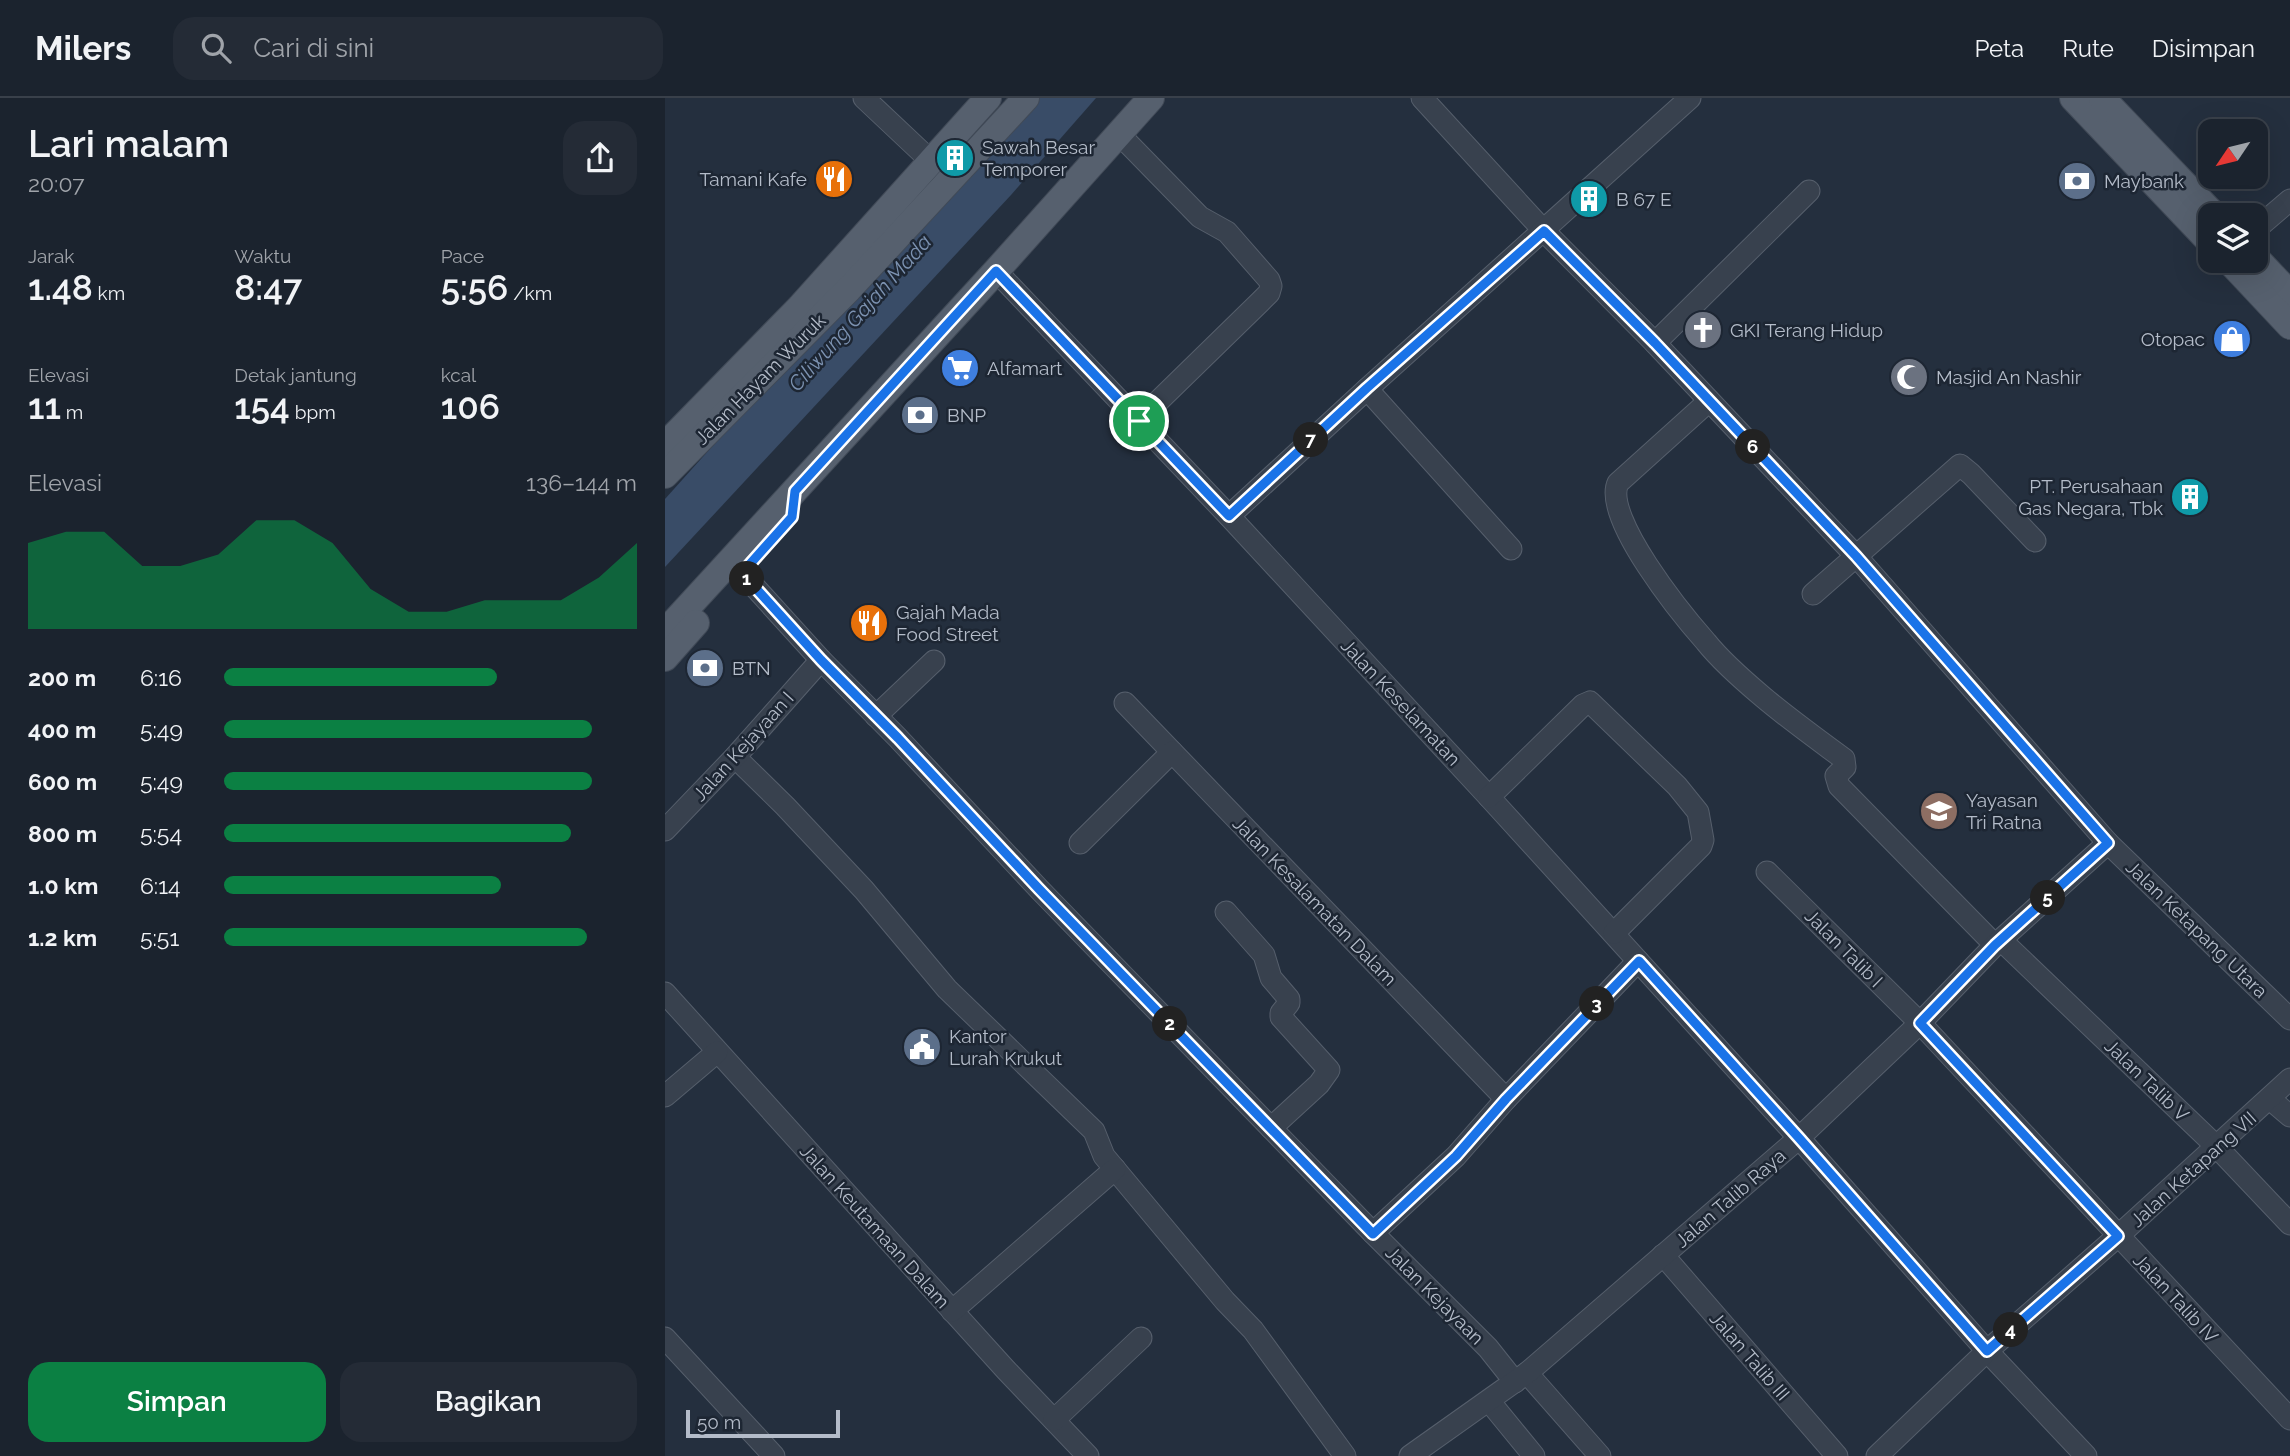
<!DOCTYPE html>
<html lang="id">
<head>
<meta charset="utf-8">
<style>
  body { margin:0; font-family:Raleway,sans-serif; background:#242b36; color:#f1f3f6; height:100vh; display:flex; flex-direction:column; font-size:26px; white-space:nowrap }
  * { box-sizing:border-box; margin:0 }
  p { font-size:23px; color:#a0a4aa }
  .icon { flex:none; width:38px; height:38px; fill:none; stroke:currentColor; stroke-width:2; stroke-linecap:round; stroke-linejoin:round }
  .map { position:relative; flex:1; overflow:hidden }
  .details { display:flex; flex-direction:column; background:#1b232e; width:665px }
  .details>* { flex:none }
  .needle { width:46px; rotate:235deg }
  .tools { position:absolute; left:1533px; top:21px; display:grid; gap:14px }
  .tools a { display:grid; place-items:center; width:70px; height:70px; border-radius:14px; background:#1b232e; box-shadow:0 7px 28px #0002,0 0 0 2px #39404a; font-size:35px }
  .scale { position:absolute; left:21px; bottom:18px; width:154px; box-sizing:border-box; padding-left:7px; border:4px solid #b4bcc9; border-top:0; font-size:19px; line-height:24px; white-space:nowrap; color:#b4bcc9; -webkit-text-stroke:5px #1d2633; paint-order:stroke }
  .pin { position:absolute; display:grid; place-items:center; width:60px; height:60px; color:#fff; margin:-30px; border:4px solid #fff; border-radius:50%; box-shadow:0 2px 7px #0007 }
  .km { position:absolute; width:35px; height:35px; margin:-18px; border-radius:50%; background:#222; color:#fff; font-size:19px; line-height:35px; text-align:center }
  .round { display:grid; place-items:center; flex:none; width:74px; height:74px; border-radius:21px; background:#242b36 }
  .summary { display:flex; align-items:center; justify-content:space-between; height:119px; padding:0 28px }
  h1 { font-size:38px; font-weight:600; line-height:52px }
  .stats { display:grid; grid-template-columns:repeat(3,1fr); gap:10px; height:119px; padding:7px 28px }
  .stats div { display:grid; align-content:center }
  .stats b { font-size:35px; font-weight:600 }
  .stats small { font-size:19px; font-weight:400 }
  .stats p { font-size:19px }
  .chart { height:196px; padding:14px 28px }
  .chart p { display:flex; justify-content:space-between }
  .chart svg { width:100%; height:126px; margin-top:7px; fill:#0b8043; opacity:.7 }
  .primary-button { display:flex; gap:14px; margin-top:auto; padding:14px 28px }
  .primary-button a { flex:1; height:80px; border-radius:21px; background:#0b8043; color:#fff; font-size:28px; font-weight:600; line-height:80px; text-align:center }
  .primary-button a+a { background:#242b36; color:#f1f3f6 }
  ul { padding:0 28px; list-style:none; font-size:23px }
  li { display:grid; grid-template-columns:112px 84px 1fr; align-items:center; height:52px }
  li i { height:18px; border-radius:9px; background:#0b8043 }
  header { display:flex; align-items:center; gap:42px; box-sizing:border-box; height:98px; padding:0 35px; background:#1b232e; border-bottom:2px solid #39404a }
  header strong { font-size:33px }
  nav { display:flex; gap:38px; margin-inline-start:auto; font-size:24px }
  .search { width:490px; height:63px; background:#242b36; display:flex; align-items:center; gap:18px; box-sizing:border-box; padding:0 24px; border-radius:21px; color:#a0a4aa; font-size:26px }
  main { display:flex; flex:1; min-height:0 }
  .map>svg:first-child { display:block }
</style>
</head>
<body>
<header>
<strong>Milers</strong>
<div class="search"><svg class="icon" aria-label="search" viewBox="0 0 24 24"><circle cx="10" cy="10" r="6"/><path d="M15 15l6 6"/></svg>Cari di sini</div>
<nav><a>Peta</a><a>Rute</a><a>Disimpan</a></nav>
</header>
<main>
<section class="details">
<div class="summary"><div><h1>Lari malam</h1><p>20:07</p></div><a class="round"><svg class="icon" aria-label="share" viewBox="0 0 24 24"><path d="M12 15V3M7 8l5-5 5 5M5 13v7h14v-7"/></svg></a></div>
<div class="stats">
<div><p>Jarak</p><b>1.48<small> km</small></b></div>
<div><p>Waktu</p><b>8:47</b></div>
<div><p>Pace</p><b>5:56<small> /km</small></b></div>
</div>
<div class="stats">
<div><p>Elevasi</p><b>11<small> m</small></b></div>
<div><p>Detak jantung</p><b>154<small> bpm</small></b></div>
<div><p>kcal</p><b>106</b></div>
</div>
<div class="chart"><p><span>Elevasi</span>136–144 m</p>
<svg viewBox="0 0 160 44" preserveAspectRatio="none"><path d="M0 44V14L10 10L20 10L30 22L40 22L50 18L60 6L70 6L80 14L90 30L100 38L110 38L120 34L130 34L140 34L150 26L160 14V44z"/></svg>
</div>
<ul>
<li><b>200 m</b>6:16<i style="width:66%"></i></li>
<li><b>400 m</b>5:49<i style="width:89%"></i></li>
<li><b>600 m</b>5:49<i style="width:89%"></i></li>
<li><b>800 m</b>5:54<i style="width:84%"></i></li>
<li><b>1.0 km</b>6:14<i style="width:67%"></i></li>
<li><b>1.2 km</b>5:51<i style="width:88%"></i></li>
</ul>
<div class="primary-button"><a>Simpan</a><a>Bagikan</a></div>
</section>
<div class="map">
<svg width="1625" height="1358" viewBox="0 0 1625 1358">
  <rect width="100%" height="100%" fill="#242f3e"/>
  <path fill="#394c67" d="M 365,0 L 431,0 L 346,97 L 0,469 L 0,401 L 186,194 Z"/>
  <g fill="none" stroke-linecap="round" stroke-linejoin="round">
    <defs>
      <g id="minor">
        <path d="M 199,0 L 267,64"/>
        <path d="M 757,0 L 879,133 L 990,245 L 1191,458 L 1443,745 L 1625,921"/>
        <path d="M 454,36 L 535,119 L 562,134 L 604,182 L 606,188 L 604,195 L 595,204 L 474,322"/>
        <path d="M 1591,131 L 1625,102"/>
        <path d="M 331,173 L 564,418 L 824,699 L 1134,1040 L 1322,1253 L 1421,1358"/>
        <path d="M 990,245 L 1144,93"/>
        <path d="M 702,291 L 846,451"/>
        <path d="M 1044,303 L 953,385 C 937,419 1018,518 1041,544 C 1057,564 1079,583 1098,599 C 1124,621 1152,641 1179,661 L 1180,669 L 1171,678 L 1174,688 L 1330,847"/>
        <path d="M 564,418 L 702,291 L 1025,0"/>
        <path d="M 77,475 L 156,562 L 233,640 L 374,791 L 708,1135 L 823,1250 L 850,1284"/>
        <path d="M 1148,496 L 1295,367 L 1306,376 L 1370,443"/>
        <path d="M 460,605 L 841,1001"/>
        <path d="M 211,618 L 269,563"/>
        <path d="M 70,659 L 120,708 L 199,792 L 282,891 L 429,1033 L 439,1058 L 560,1203 L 588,1232 L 680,1358"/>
        <path d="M 824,699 L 918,607 L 925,604 L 1012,688 L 1033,714 L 1038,742 L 1036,748 L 949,835"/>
        <path d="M 0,732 L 70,659 L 156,562"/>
        <path d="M 415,745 L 507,654"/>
        <path d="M 1102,774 L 1255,925 L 1625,1321"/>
        <path d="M 561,814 L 599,857 L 606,880 L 624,901 L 624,905 L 616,915 L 616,919 L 664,972 L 654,986 L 606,1030"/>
        <path d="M 1336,842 L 1551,1048 L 1625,1126"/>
        <path d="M 0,895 L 341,1272 L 423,1358"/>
        <path d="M 0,998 L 52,954"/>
        <path d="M 1605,1001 L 1625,1018"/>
        <path d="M 708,1135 L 791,1058 L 841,1001 L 973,863"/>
        <path d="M 998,1157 L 1172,1358"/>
        <path d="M 287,1213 L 450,1071"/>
        <path d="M 0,1240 L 109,1358"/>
        <path d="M 862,1275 L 935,1358"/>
        <path d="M 824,1303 L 869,1358"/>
        <path d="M 389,1322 L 476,1240"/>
        <path d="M 745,1358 L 862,1275 L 1134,1040 L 1255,925 L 1330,847 L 1443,745"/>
        <path d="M 1212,1358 L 1322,1253 L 1453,1138 L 1625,981"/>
      </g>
      <g id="major">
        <path d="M 1408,0 L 1545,144"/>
        <path d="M 1437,0 L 1549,117"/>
        <path d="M 1591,160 L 1625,196"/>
        <path d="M 1564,163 L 1625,228"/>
        <path d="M 0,347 L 135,209 L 323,0"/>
        <path d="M 0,377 L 184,191 L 361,0"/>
        <path d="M 0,534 L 331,173 L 486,0"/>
        <path d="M 0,560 L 31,525"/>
      </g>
    </defs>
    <use href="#minor" stroke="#565f6c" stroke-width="23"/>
    <use href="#major" stroke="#414a57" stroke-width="28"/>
    <use href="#minor" stroke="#38414e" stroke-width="21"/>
    <use href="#major" stroke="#56606e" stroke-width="26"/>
  </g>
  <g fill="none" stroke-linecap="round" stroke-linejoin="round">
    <defs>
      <path id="route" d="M 879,133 L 990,245 L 1191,458 L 1443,745 L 1330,847 L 1255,925 L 1453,1138 L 1322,1253 L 1134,1040 L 974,863 L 841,1001 L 791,1058 L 708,1136 L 374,791 L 233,640 L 156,562 L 77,475 L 127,419 L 130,393 L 331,173 L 564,418 L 702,290 Z"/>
    </defs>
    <use href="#route" stroke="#fff" stroke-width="14"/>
    <use href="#route" stroke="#1a73e8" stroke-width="9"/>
  </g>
  <defs>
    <symbol id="building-disc" viewBox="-11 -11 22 22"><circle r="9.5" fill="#0f9aa8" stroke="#1d2633"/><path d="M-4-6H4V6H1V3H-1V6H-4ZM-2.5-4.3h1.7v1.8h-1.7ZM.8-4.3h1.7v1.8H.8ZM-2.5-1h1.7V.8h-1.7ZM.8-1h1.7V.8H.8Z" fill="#fff"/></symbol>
    <symbol id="restaurant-disc" viewBox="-11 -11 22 22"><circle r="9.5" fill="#e8710a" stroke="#1d2633"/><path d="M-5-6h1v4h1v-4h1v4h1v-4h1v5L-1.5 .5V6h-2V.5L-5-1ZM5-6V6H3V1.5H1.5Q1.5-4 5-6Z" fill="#fff"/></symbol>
    <symbol id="bank-disc" viewBox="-11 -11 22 22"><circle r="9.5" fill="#5c6f8a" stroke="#1d2633"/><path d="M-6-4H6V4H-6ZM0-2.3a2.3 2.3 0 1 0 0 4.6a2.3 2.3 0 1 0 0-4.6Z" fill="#fff"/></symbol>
    <symbol id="church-disc" viewBox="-11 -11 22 22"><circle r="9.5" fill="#6b7280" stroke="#1d2633"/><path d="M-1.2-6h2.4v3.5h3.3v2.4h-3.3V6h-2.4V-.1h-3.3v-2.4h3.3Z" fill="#fff"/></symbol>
    <symbol id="shop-disc" viewBox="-11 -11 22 22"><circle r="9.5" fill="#3f7fe0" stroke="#1d2633"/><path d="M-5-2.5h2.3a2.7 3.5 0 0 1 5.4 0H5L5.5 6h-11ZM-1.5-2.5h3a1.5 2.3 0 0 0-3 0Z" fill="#fff"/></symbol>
    <symbol id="supermarket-disc" viewBox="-11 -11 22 22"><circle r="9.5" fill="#3f7fe0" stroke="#1d2633"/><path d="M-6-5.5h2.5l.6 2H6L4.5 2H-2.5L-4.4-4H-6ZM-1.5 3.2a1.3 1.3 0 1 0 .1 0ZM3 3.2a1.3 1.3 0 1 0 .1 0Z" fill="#fff"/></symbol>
    <symbol id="mosque-disc" viewBox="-11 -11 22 22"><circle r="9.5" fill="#6b7280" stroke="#1d2633"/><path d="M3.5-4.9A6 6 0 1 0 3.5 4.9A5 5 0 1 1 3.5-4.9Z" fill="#fff"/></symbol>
    <symbol id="school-disc" viewBox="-11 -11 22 22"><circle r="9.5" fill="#8d6e63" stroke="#1d2633"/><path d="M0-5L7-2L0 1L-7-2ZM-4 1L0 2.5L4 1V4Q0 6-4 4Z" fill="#fff"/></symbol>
    <symbol id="civic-disc" viewBox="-11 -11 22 22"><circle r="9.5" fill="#5c6f8a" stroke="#1d2633"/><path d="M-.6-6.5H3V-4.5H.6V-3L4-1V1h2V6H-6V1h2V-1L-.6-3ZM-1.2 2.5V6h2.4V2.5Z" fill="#fff"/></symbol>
  </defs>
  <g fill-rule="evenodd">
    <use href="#building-disc" x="268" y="38" width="44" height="44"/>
    <use href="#restaurant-disc" x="147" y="59" width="44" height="44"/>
    <use href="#bank-disc" x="1390" y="61" width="44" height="44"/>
    <use href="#building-disc" x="902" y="79" width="44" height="44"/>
    <use href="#church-disc" x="1016" y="210" width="44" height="44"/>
    <use href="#shop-disc" x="1545" y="219" width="44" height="44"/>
    <use href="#supermarket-disc" x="273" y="248" width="44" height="44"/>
    <use href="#mosque-disc" x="1222" y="257" width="44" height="44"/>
    <use href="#bank-disc" x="233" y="295" width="44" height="44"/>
    <use href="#building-disc" x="1503" y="377" width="44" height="44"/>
    <use href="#restaurant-disc" x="182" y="503" width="44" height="44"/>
    <use href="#bank-disc" x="18" y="548" width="44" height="44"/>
    <use href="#school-disc" x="1252" y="691" width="44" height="44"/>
    <use href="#civic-disc" x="235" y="927" width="44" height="44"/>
  </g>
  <g text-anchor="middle" stroke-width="5" stroke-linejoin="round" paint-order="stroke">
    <g font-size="19" fill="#b4bcc9" stroke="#1d2633" text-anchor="start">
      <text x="317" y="56">Sawah Besar<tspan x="317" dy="22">Temporer</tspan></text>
      <text x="142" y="88" text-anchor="end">Tamani Kafe</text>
      <text x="1439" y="90">Maybank</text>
      <text x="951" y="108">B 67 E</text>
      <text x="1065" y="239">GKI Terang Hidup</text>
      <text x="1540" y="248" text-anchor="end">Otopac</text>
      <text x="322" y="277">Alfamart</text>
      <text x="1271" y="286">Masjid An Nashir</text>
      <text x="282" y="324">BNP</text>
      <text x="1498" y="395" text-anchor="end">PT. Perusahaan<tspan x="1498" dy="22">Gas Negara, Tbk</tspan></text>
      <text x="231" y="521">Gajah Mada<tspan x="231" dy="22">Food Street</tspan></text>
      <text x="67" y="577">BTN</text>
      <text x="1301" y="709">Yayasan<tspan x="1301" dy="22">Tri Ratna</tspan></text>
      <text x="284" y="945">Kantor<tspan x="284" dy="22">Lurah Krukut</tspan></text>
    </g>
    <g font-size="19" fill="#b4bcc9" stroke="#1d2633">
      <text transform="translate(95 281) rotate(-45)" y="7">Jalan Hayam Wuruk</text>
      <text transform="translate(736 604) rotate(47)" y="7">Jalan Keselamatan</text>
      <text transform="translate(78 648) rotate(-48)" y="7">Jalan Kejayaan I</text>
      <text transform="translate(650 803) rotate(46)" y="7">Jalan Kesalamatan Dalam</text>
      <text transform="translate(1532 831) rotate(44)" y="7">Jalan Ketapang Utara</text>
      <text transform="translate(1179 850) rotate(45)" y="7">Jalan Talib I</text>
      <text transform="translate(1482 982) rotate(44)" y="7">Jalan Talib V</text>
      <text transform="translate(1528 1071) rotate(-42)" y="7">Jalan Ketapang VII</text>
      <text transform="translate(1065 1100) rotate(-41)" y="7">Jalan Talib Raya</text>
      <text transform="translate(210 1128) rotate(48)" y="7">Jalan Keutamaan Dalam</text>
      <text transform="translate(770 1197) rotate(45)" y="7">Jalan Kejayaan</text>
      <text transform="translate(1511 1200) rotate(47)" y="7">Jalan Talib IV</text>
      <text transform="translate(1085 1258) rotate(49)" y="7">Jalan Talib III</text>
    </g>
    <g font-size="21" font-style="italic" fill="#7c92b1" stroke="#1d2633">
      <text transform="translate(195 215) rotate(-48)" y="7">Ciliwung Gajah Mada</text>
    </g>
  </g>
</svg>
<div class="tools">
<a><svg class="needle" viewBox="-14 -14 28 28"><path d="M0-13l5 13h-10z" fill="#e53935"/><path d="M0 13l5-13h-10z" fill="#a0a4aa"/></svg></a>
<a><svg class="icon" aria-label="layers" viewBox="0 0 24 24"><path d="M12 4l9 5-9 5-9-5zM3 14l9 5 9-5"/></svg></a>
</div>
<div class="scale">50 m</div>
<div class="pin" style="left:474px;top:323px;background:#1e9e55"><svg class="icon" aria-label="arrive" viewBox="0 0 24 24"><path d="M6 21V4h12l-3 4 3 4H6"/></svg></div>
<b class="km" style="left:82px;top:481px">1</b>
<b class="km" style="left:505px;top:926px">2</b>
<b class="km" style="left:932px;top:906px">3</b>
<b class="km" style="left:1346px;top:1232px">4</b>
<b class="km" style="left:1383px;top:800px">5</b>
<b class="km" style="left:1088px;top:349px">6</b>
<b class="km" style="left:646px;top:342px">7</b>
</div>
</main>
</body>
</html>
